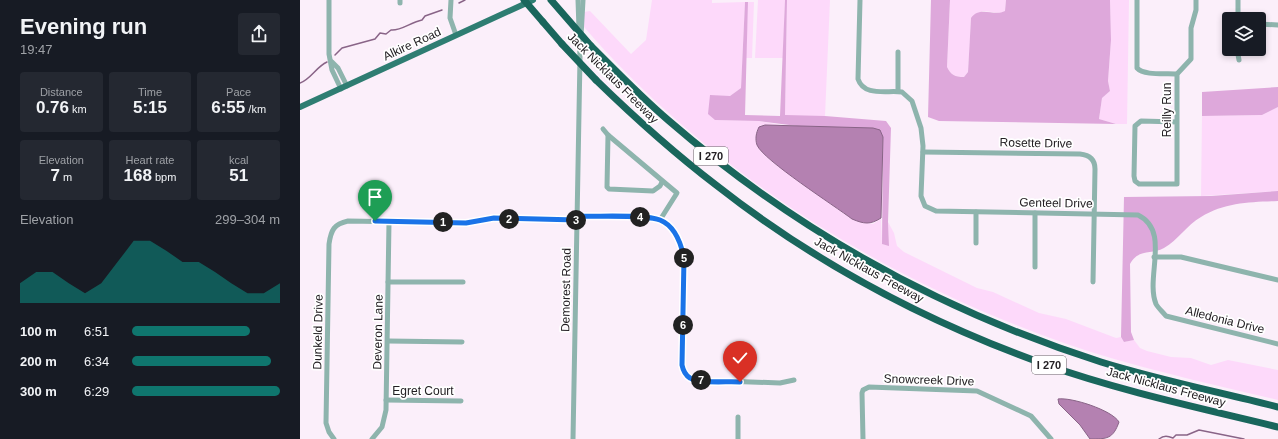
<!DOCTYPE html>
<html lang="en">
<head>
<meta charset="utf-8">
<style>
  body { margin:0; font-family:Helvetica,sans-serif; background:#242831; color:#f1f3f6; height:100vh; display:flex; flex-direction:column; font-size:15px; white-space:nowrap }
  * { box-sizing:border-box; margin:0 }
  p { font-size:13px; color:#9ea1a6 }
  .icon { flex:none; width:22px; height:22px; fill:none; stroke:currentColor; stroke-width:2; stroke-linecap:round; stroke-linejoin:round }
  .map { position:relative; flex:1; overflow:hidden }
  .drawer { display:flex; flex-direction:column; background:#171b24; width:300px }
  .drawer>* { flex:none }
  .controls { position:absolute; left:922px; top:12px; display:grid; gap:8px }
  .controls a { display:grid; place-items:center; width:44px; height:44px; border-radius:4px; background:#171b24; box-shadow:0 2px 6px #0003; font-size:20px }
  .pin { position:absolute; display:grid; place-items:center; width:34px; height:34px; color:#fff; margin:-41px -17px; border-radius:50% 50% 50% 0; rotate:-45deg; box-shadow:0 0 4px #0007 }
  .pin .icon { rotate:45deg }
  .km { position:absolute; width:20px; height:20px; margin:-10px; border-radius:50%; background:#222; color:#fff; font-size:11px; line-height:20px; text-align:center }
  .round { display:grid; place-items:center; flex:none; width:42px; height:42px; border-radius:4px; background:#242831 }
  .headline { display:flex; align-items:center; justify-content:space-between; height:68px; padding:0 20px }
  h1 { font-size:22px; font-weight:600; line-height:30px }
  .stats { display:grid; grid-template-columns:repeat(3,1fr); gap:6px; height:68px; padding:4px 20px }
  .stats div { display:grid; align-content:center; border-radius:4px; background:#242831; text-align:center }
  .stats b { font-size:17px; font-weight:600 }
  .stats small { font-size:11px; font-weight:400 }
  .stats p { font-size:11px }
  .chart { height:112px; padding:8px 20px }
  .chart p { display:flex; justify-content:space-between }
  .chart svg { width:100%; height:72px; margin-top:4px; fill:#0f766e; opacity:.7 }
  ul { padding:0 20px; list-style:none; font-size:13px }
  li { display:grid; grid-template-columns:64px 48px 1fr; align-items:center; height:30px }
  li i { height:10px; border-radius:5px; background:#0f766e }
  main { display:flex; flex:1; min-height:0 }
  .map>svg:first-child { display:block }
</style>
</head>
<body>
<main>
<section class="drawer">
<div class="headline"><div><h1>Evening run</h1><p>19:47</p></div><a class="round"><svg class="icon" aria-label="share" viewBox="0 0 24 24"><path d="M12 15V3M7 8l5-5 5 5M5 13v7h14v-7"/></svg></a></div>
<div class="stats">
<div><p>Distance</p><b>0.76<small> km</small></b></div>
<div><p>Time</p><b>5:15</b></div>
<div><p>Pace</p><b>6:55<small> /km</small></b></div>
</div>
<div class="stats">
<div><p>Elevation</p><b>7<small> m</small></b></div>
<div><p>Heart rate</p><b>168<small> bpm</small></b></div>
<div><p>kcal</p><b>51</b></div>
</div>
<div class="chart"><p><span>Elevation</span>299–304 m</p>
<svg viewBox="0 0 160 44" preserveAspectRatio="none"><path d="M0 44V32L10 25L20 25L30 32L40 38L50 32L60 19L70 6L80 6L90 12L100 19L110 19L120 25L130 32L140 38L150 38L160 32V44z"/></svg>
</div>
<ul>
<li><b>100 m</b>6:51<i style="width:80%"></i></li>
<li><b>200 m</b>6:34<i style="width:94%"></i></li>
<li><b>300 m</b>6:29<i style="width:100%"></i></li>
</ul>
</section>
<div class="map">
<svg width="978" height="439" viewBox="0 0 978 439">
  <rect width="100%" height="100%" fill="#fbeffa"/>
  <g fill="#fdd9fa">
    <path d="M 352,0 L 412,0 L 412,3 L 445,2 L 441,88 L 430,96 L 415,120 L 459,121 L 481,125 L 465,125 L 459,127 L 456,135 L 457,145 L 461,151 L 478,166 L 552,219 L 573,224 L 581,218 L 582,244 L 589,245 L 588,222 L 594,233 L 597,246 L 604,252 L 677,288 L 693,292 L 739,313 L 766,319 L 816,338 L 821,337 L 824,342 L 834,340 L 840,348 L 847,351 L 871,357 L 891,358 L 911,365 L 928,360 L 978,370 L 978,400 C 907,383 833,367 764,343 C 584,280 409,172 284,27 L 284,12 L 290,11 L 331,54 L 346,40 Z"/>
    <path d="M 458,0 L 485,0 L 483,58 L 455,58 Z"/>
    <path d="M 487,0 L 530,0 L 525,116 L 485,116 Z"/>
    <path d="M 650,0 L 706,0 L 705,11 L 701,13 L 683,11 L 671,18 L 668,72 L 664,77 C 655,77 651,75 647,67 Z"/>
    <path d="M 810,0 L 829,0 L 827,124 L 816,124 L 799,119 L 802,98 L 810,91 L 808,81 L 811,40 Z"/>
    <path d="M 448,2 L 454,2 L 452,58 L 446,58 Z"/>
    <path d="M 978,107 L 978,191 L 901,196 L 902,116 L 962,115 Z"/>
  </g>
  <g fill="#dea8db">
    <path d="M 485,0 L 487,0 L 485,115 L 525,116 L 586,121 L 591,128 L 588,222 L 589,246 L 582,244 L 583,137 L 459,121 L 415,120 L 408,114 L 410,95 L 430,96 L 441,88 L 445,2 L 448,2 L 445,115 L 480,116 Z"/>
    <path d="M 631,0 L 650,0 L 647,67 C 651,75 655,77 664,77 L 668,72 L 671,18 C 680,5 694,17 705,11 L 706,0 L 810,0 L 811,40 L 808,81 L 810,91 L 802,98 L 799,119 L 816,124 L 639,121 L 628,117 Z"/>
    <path d="M 978,87 L 978,107 L 962,115 L 902,116 L 902,92 Z"/>
    <path d="M 978,191 L 978,201 C 951,202 925,202 901,217 C 887,225 878,240 864,248 C 851,255 839,248 830,264 L 831,332 L 834,340 L 824,342 L 821,337 L 824,197 L 911,196 Z"/>
  </g>
  <g fill="#b481b1" stroke="#896487">
    <path d="M 465,125 L 573,128 L 580,130 L 583,137 L 581,218 C 570,225 564,224 552,219 C 535,206 463,160 457,145 C 455,139 456,133 459,127 Z"/>
    <path d="M 758,399 C 771,397 812,410 819,422 C 813,439 807,439 790,439 L 780,425 L 759,404 Z"/>
  </g>
  <g fill="none" stroke-linecap="round" stroke-linejoin="round">
    <g stroke="#896487" stroke-width="1.5">
      <path d="M 159,3 L 165,0"/>
      <path d="M 35,55 L 42,48 L 75,39 L 80,33 L 86,34 L 91,30 C 101,31 111,22 122,20 L 125,16 L 142,10"/>
      <path d="M 0,83 C 11,79 16,67 27,62"/>
      <path d="M 859,439 C 864,435 868,436 873,438 L 876,435 L 887,435 L 899,430 L 944,439"/>
    </g>
    <g stroke="#8eb4ad" stroke-width="5">
      <path d="M 29,0 L 29,54 L 32,70 L 41,89"/>
      <path d="M 151,0 L 150,18 L 156,35"/>
      <path d="M 560,0 L 558,79 C 564,97 587,90 602,92 L 612,101 L 621,128 L 623,146 L 621,196 L 625,206 L 636,211 L 838,215 C 871,231 845,277 856,304 C 858,308 863,312 866,316 L 978,344"/>
      <path d="M 837,0 L 837,68 C 844,76 866,73 877,74"/>
      <path d="M 100,3 L 100,0"/>
      <path d="M 938,19 L 938,0"/>
      <path d="M 959,24 L 978,25"/>
      <path d="M 281,36 L 283,0"/>
      <path d="M 937,49 L 939,60"/>
      <path d="M 32,62 L 38,68 L 47,86"/>
      <path d="M 598,91 L 598,52"/>
      <path d="M 877,122 L 841,121 L 835,126 L 834,176 L 835,181 L 839,184 L 877,184 L 877,74 L 891,59 L 891,28 L 896,10 L 896,0"/>
      <path d="M 303,129 L 308,135 L 377,193 L 360,220"/>
      <path d="M 308,135 L 307,187 L 309,189 L 353,191 L 360,186 L 362,182"/>
      <path d="M 623,152 L 780,154 C 790,155 795,160 795,169 L 793,282"/>
      <path d="M 277,216 L 351,218 C 372,222 381,238 384,258 L 382,365 C 384,374 388,377 397,380 L 480,383 L 494,380"/>
      <path d="M 676,243 L 676,212"/>
      <path d="M 854,257 L 881,257 L 978,280"/>
      <path d="M 735,267 L 735,213"/>
      <path d="M 88,282 L 163,282"/>
      <path d="M 88,341 L 162,342"/>
      <path d="M 86,400 L 161,401"/>
      <path d="M 34,439 L 29,432 L 26,423 L 29,244 C 31,230 34,224 48,221 L 166,223 L 194,218 L 277,220"/>
      <path d="M 72,439 L 82,427 L 86,410 L 89,222"/>
      <path d="M 273,439 L 280,58 L 278,0"/>
      <path d="M 438,439 L 438,417"/>
      <path d="M 563,439 L 562,393 L 563,390 L 569,387 L 677,391 L 731,416 L 751,439"/>
    </g>
    <path stroke="#2e7d72" stroke-width="6" d="M 0,107 L 233,0"/>
    <g stroke="#19665c" stroke-width="7">
      <path d="M 243,22 L 262,44"/>
      <path d="M 291,46 C 316,71 341,97 368,120 C 495,230 641,311 801,362 C 859,380 919,392 978,407"/>
      <path d="M 296,80 C 334,117 374,153 416,185 C 514,262 627,322 744,364 C 820,391 900,408 978,427"/>
    </g>
    <g stroke="#19665c" stroke-width="7">
      <path d="M 224,0 L 243,22"/>
      <path d="M 251,0 L 291,46"/>
      <path d="M 262,44 L 296,80"/>
    </g>
  </g>
  <g fill="none" stroke-linecap="round" stroke-linejoin="round">
    <defs>
      <path id="route" d="M 75,221 L 166,223 L 194,218 L 277,220 L 277,216 C 295,217 346,214 360,220 C 375,226 381,243 384,258 L 382,365 C 383,370 385,375 390,378 C 399,384 428,381 440,382"/>
    </defs>
    <use href="#route" stroke="#fff" stroke-width="8"/>
    <use href="#route" stroke="#1a73e8" stroke-width="5"/>
  </g>
  <g text-anchor="middle" stroke-width="3.5" stroke-linejoin="round" paint-order="stroke">
    <g fill="#fff" stroke="#666366" stroke-width="1">
      <rect x="394" y="147" width="34" height="18" rx="3"/>
      <rect x="732" y="356" width="34" height="18" rx="3"/>
    </g>
    <g font-size="11" font-weight="bold" fill="#242024">
      <text x="411" y="160">I 270</text>
      <text x="749" y="369">I 270</text>
    </g>
    <g font-size="12" fill="#242024" stroke="#fff">
      <text transform="translate(112 44) rotate(-25)" y="4">Alkire Road</text>
      <text transform="translate(313 78) rotate(45)" y="4">Jack Nicklaus Freeway</text>
      <text transform="translate(867 110) rotate(-90)" y="4">Reilly Run</text>
      <text transform="translate(736 143) rotate(1)" y="4">Rosette Drive</text>
      <text transform="translate(756 203) rotate(1)" y="4">Genteel Drive</text>
      <text transform="translate(569 270) rotate(29)" y="4">Jack Nicklaus Freeway</text>
      <text transform="translate(266 290) rotate(-89)" y="4">Demorest Road</text>
      <text transform="translate(925 320) rotate(14)" y="4">Alledonia Drive</text>
      <text transform="translate(18 332) rotate(-89)" y="4">Dunkeld Drive</text>
      <text transform="translate(78 332) rotate(-89)" y="4">Deveron Lane</text>
      <text transform="translate(629 380) rotate(2)" y="4">Snowcreek Drive</text>
      <text transform="translate(866 387) rotate(15)" y="4">Jack Nicklaus Freeway</text>
      <text x="123" y="395">Egret Court</text>
    </g>
  </g>
</svg>
<div class="controls">
<a><svg class="icon" aria-label="layers" viewBox="0 0 24 24"><path d="M12 4l9 5-9 5-9-5zM3 14l9 5 9-5"/></svg></a>
</div>
<div class="pin" style="left:75px;top:221px;background:#1e9e55"><svg class="icon" aria-label="arrive" viewBox="0 0 24 24"><path d="M6 21V4h12l-3 4 3 4H6"/></svg></div>
<div class="pin" style="left:440px;top:382px;background:#d93025"><svg class="icon" aria-label="check" viewBox="0 0 24 24"><path d="M5 12l5 5 9-10"/></svg></div>
<b class="km" style="left:143px;top:222px">1</b>
<b class="km" style="left:209px;top:219px">2</b>
<b class="km" style="left:276px;top:220px">3</b>
<b class="km" style="left:340px;top:217px">4</b>
<b class="km" style="left:384px;top:258px">5</b>
<b class="km" style="left:383px;top:325px">6</b>
<b class="km" style="left:401px;top:380px">7</b>
</div>
</main>
</body>
</html>
